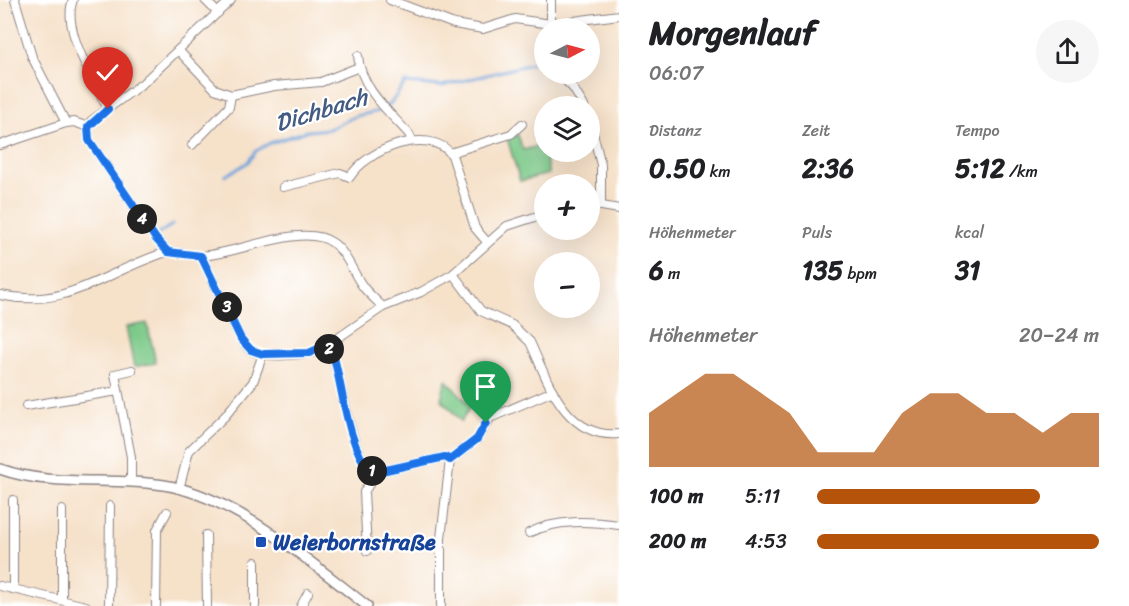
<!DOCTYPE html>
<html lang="de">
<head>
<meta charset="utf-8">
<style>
  body { margin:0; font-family:Sriracha,sans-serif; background:#f6f6f6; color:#202124; height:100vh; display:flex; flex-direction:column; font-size:22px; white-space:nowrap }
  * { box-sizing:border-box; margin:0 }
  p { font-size:20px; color:#757577 }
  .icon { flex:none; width:33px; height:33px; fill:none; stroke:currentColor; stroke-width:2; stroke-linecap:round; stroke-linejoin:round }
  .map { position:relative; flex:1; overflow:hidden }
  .details { display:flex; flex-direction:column; background:#fff; width:510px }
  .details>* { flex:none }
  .needle { width:39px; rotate:84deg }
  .controls { position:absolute; left:534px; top:18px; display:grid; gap:12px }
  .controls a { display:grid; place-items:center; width:66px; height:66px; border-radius:50%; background:#fff; box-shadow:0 6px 24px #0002; font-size:30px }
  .pin { position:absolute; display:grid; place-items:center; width:51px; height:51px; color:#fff; margin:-62px -26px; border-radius:50% 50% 50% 0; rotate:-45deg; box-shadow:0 0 6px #0007 }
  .pin .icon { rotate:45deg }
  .km { position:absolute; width:30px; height:30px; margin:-15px; border-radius:50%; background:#222; color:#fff; font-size:16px; line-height:30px; text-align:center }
  .round { display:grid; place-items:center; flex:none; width:63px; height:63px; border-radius:32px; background:#f6f6f6 }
  .summary { display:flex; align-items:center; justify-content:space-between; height:102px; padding:0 30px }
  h1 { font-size:33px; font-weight:800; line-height:45px }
  .metrics { display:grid; grid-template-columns:repeat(3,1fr); gap:9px; height:102px; padding:6px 30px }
  .metrics div { display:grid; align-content:center }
  .metrics b { font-size:26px; font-weight:800 }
  .metrics small { font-size:16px; font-weight:400 }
  .metrics p { font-size:16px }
  .chart { height:168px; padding:12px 30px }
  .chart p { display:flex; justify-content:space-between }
  .chart svg { width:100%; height:108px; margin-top:6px; fill:#b45309; opacity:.7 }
  ul { padding:0 30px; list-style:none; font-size:20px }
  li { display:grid; grid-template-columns:96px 72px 1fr; align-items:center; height:45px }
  li i { height:15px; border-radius:8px; background:#b45309 }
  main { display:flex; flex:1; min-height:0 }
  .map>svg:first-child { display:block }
</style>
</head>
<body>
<main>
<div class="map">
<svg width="619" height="606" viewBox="0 0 619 606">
  <rect width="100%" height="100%" fill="#fff"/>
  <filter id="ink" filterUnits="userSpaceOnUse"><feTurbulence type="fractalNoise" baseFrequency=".0167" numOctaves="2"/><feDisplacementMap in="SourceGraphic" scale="12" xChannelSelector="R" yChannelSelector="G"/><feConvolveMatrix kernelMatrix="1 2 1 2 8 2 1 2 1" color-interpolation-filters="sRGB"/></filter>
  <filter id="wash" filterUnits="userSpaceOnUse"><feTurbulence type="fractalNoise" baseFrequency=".008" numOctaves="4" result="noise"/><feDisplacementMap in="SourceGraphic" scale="24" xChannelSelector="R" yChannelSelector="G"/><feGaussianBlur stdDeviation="1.35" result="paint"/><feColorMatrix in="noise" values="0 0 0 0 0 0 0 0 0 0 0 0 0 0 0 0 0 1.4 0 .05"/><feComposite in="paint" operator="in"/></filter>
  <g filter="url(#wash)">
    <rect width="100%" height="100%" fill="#f6e1c9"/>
    <g fill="#7bc988" stroke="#4e7662" stroke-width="1.5">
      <path d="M 518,135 L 523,150 L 543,145 L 549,174 L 520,181 L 507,138 Z"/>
      <path d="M 147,323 L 156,363 L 134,367 L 126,327 Z"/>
      <path d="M 446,380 L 471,406 L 461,421 L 441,399 Z"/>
    </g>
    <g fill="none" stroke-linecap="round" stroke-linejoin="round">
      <g stroke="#6da1d9" stroke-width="3">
        <path d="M 225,176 L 247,163 L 256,151 L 270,143 L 307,131 L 329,129 L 356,116 L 379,111 L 391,103 L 405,83 L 442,86 L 531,64"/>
        <path d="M 158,234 L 172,225"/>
      </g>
    </g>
  </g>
  <g filter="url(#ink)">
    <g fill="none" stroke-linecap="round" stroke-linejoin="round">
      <defs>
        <g id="minor">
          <path d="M 15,0 L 32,57 L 66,123"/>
          <path d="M 73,0 C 61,29 95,82 108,109"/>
          <path d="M 205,0 L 218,13"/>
          <path d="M 390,0 L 454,24 L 483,29 L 515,19 L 551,24 L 619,15"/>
          <path d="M 551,27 L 551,0"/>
          <path d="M 178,50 L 215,89 L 231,95 L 274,86 L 321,82 L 359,67"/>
          <path d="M 358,56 C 360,87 389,112 409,134 L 412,141"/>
          <path d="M 559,74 L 573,88 L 584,106"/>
          <path d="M 590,121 L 601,165 L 601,205"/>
          <path d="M 88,127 L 89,140 L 156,239 L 168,252"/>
          <path d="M 0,145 L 66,123 L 74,122 L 88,127 L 91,121 L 143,83 L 231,0"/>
          <path d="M 192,145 L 229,107 L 231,95"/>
          <path d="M 450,153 L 511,134 L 522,124"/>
          <path d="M 283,187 L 340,173 L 350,177 C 366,150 429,124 452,155 L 475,228 L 487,242"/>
          <path d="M 590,204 L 619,209"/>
          <path d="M 201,256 C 211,274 238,341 250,350 C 263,359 304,355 319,351 L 383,307 L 421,292 L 453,274 L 507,226 L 544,214"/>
          <path d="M 453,274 L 481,311 L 512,325 L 530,342 C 548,381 565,439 619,434"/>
          <path d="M 0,295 C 68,310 104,272 164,253 C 175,250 188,256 200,256 C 235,255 304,221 333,243 C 347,253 353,274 364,288 C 370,295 377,301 383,307"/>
          <path d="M 327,346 C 345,371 347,465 377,472 L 445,457 L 450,460"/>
          <path d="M 26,406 L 118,391"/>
          <path d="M 131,482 L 131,457 L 115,374 L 132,370"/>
          <path d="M 179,489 L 189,451 L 225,416 L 253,382 L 263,354"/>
          <path d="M 13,500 L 13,589"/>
          <path d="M 62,510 L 62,600"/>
          <path d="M 529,533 C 556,519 590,521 619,525"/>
          <path d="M 206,535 L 207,606"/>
          <path d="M 367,551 L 364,492 L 377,472"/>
          <path d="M 0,586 L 86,606"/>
          <path d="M 109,606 L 110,506"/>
          <path d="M 156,606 L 157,530 L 167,512"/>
          <path d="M 255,606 L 255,562"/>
          <path d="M 301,606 L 308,593"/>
          <path d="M 441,606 L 441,538 L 450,460 L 477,439 L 490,418 L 553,391"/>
        </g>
        <path id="tertiary" d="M 0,469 C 53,488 109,476 164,485 C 237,497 310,562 367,606"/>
      </defs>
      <use href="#minor" stroke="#8c8282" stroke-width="10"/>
      <use href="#tertiary" stroke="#8c8282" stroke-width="12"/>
      <use href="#minor" stroke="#fff" stroke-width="8"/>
      <use href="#tertiary" stroke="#fff" stroke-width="9"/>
    </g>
  </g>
  <g fill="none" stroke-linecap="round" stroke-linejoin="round" filter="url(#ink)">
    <defs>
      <path id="route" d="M 108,109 L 88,127 L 89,140 L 156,239 L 168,252 L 201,256 L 241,339 L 251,350 L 263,354 L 309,353 L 327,345 L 333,354 C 343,388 347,445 370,471 L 377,472 L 445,457 L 450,460 L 477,439 L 486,423"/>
    </defs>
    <use href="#route" stroke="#fff" stroke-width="12"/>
    <use href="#route" stroke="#1a73e8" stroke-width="8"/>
  </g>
  <rect fill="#1a4fb4" stroke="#fff" stroke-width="2" x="255" y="536" width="12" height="12" rx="3"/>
  <g text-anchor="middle" stroke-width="4.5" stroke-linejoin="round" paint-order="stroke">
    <g font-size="22" font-weight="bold" fill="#164399" stroke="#fff" text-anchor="start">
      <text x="273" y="550">Weierbornstraße</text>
    </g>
    <g font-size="24" font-style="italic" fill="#445b82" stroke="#fff">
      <text transform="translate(321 110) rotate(-17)" y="8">Dichbach</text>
    </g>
  </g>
</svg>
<div class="controls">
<a><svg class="needle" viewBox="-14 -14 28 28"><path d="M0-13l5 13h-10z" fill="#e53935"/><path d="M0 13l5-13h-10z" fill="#757577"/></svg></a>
<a><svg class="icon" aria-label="layers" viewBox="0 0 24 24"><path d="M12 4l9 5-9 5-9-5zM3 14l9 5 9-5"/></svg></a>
<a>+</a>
<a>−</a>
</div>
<div class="pin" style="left:486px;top:423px;background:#1e9e55"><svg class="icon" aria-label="arrive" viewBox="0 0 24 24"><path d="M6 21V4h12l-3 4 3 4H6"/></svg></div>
<div class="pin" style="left:108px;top:109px;background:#d93025"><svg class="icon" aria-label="check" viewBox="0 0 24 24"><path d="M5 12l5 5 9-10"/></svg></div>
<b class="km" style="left:372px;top:471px">1</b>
<b class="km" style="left:329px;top:349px">2</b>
<b class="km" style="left:227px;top:307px">3</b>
<b class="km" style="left:142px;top:219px">4</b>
</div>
<section class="details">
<div class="summary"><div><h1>Morgenlauf</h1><p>06:07</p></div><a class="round"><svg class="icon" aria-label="share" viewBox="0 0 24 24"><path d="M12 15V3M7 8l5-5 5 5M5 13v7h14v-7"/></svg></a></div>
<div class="metrics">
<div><p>Distanz</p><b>0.50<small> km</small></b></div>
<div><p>Zeit</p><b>2:36</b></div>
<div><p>Tempo</p><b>5:12<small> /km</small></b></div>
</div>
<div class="metrics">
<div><p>Höhenmeter</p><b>6<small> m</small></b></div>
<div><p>Puls</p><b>135<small> bpm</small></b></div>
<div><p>kcal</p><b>31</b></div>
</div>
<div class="chart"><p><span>Höhenmeter</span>20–24 m</p>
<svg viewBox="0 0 160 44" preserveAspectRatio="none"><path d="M0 44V22L10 14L20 6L30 6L40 14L50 22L60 38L70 38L80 38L90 22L100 14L110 14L120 22L130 22L140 30L150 22L160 22V44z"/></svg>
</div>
<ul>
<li><b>100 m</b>5:11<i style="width:79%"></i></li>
<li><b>200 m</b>4:53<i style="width:100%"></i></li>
</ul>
</section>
</main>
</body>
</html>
